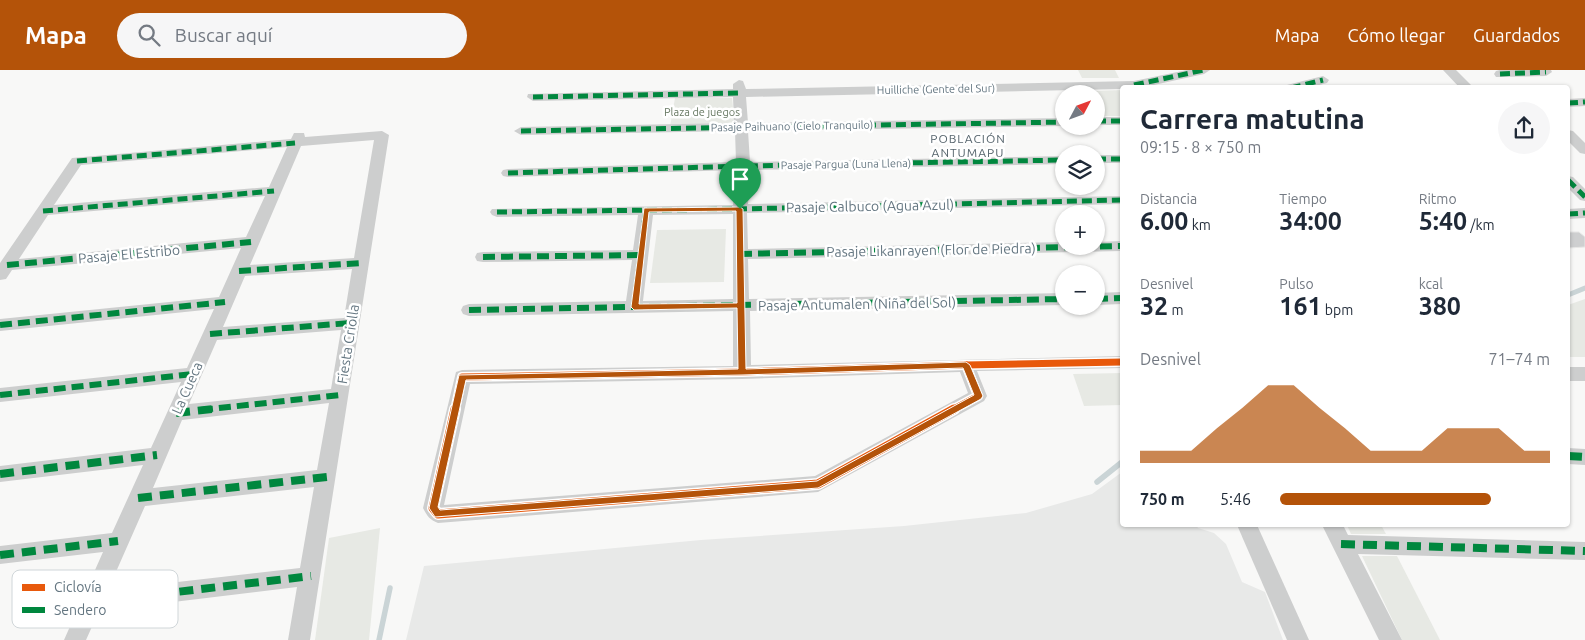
<!DOCTYPE html>
<html lang="es">
<head>
<meta charset="utf-8">
<style>
  body { margin:0; font-family:Ubuntu,sans-serif; background:#f6f6f7; color:#1f2937; height:100vh; display:flex; flex-direction:column; font-size:19px; white-space:nowrap }
  * { box-sizing:border-box; margin:0 }
  p { font-size:16px; color:#747a83 }
  .icon { flex:none; width:28px; height:28px; fill:none; stroke:currentColor; stroke-width:2; stroke-linecap:round; stroke-linejoin:round }
  .map { position:relative; flex:1; overflow:hidden }
  .side { position:absolute; left:1120px; top:15px; width:450px; height:442px; display:flex; flex-direction:column; background:#fff; border-radius:5px; box-shadow:0 1px 4px #0004 }
  .side>* { flex:none }
  .needle { width:32px; rotate:49deg }
  .buttons { position:absolute; left:1055px; top:15px; display:grid; gap:10px }
  .buttons a { display:grid; place-items:center; width:50px; height:50px; border-radius:50%; background:#fff; box-shadow:0 1px 4px #0004; font-size:25px }
  .pin { position:absolute; display:grid; place-items:center; width:42px; height:42px; color:#fff; margin:-51px -21px; border-radius:50% 50% 50% 0; rotate:-45deg; box-shadow:0 0 5px #0007 }
  .pin .icon { rotate:45deg }
  .round { display:grid; place-items:center; flex:none; width:52px; height:52px; border-radius:26px; background:#f6f6f7 }
  .headline { display:flex; align-items:center; justify-content:space-between; height:85px; padding:0 20px }
  h1 { font-size:28px; font-weight:700; line-height:38px }
  .metrics { display:grid; grid-template-columns:repeat(3,1fr); gap:8px; height:85px; padding:5px 20px }
  .metrics div { display:grid; align-content:center }
  .metrics b { font-size:25px; font-weight:700 }
  .metrics small { font-size:14px; font-weight:400 }
  .metrics p { font-size:14px }
  .chart { height:140px; padding:10px 20px }
  .chart p { display:flex; justify-content:space-between }
  .chart svg { width:100%; height:90px; margin-top:5px; fill:#b45309; opacity:.7 }
  ul { padding:0 20px; list-style:none; font-size:16px }
  li { display:grid; grid-template-columns:80px 60px 1fr; align-items:center; height:38px }
  li i { height:12px; border-radius:6px; background:#b45309 }
  header { display:flex; align-items:center; gap:30px; box-sizing:border-box; height:70px; padding:0 25px; background:#b45309; color:#fff }
  header strong { font-size:24px }
  nav { display:flex; gap:28px; margin-inline-start:auto; font-size:18px }
  .search { width:350px; height:45px; background:#f6f6f7; display:flex; align-items:center; gap:12px; box-sizing:border-box; padding:0 18px; border-radius:28px; color:#747a83; font-size:19px }
  .map>svg:first-child { display:block }
</style>
</head>
<body>
<header>
<strong>Mapa</strong>
<div class="search"><svg class="icon" aria-label="search" viewBox="0 0 24 24"><circle cx="10" cy="10" r="6"/><path d="M15 15l6 6"/></svg>Buscar aquí</div>
<nav><a>Mapa</a><a>Cómo llegar</a><a>Guardados</a></nav>
</header>
<div class="map">
<svg width="1585" height="570" viewBox="0 0 1585 570">
  <rect width="100%" height="100%" fill="#f8f8f7"/>
  <path fill="#e8e9e8" d="M 1122,402 L 1122,455 L 1196,455 L 1198,458 L 1214,463 L 1226,474 L 1242,512 L 1265,522 L 1283,570 L 406,570 L 424,496 L 701,470 L 904,456 L 1026,443 L 1092,424 Z"/>
  <g fill="#e7e9e4">
    <path d="M 1078,0 L 1115,0 L 1119,8 L 1082,8 Z"/>
    <path d="M 1122,20 L 1122,46 L 1096,46 L 1096,24 L 1065,24 L 1064,22 Z"/>
    <path d="M 675,28 L 732,28 L 735,56 L 670,57 Z"/>
    <path d="M 726,159 L 724,212 L 650,213 L 657,160 Z"/>
    <path d="M 1585,229 L 1585,287 L 1568,287 L 1568,235 Z"/>
    <path d="M 1122,303 L 1122,335 L 1084,336 L 1073,304 Z"/>
    <path d="M 1347,455 L 1381,455 L 1386,464 L 1351,464 Z"/>
    <path d="M 380,458 L 369,570 L 315,570 L 329,468 Z"/>
    <path d="M 1362,486 L 1397,486 L 1440,570 L 1402,570 Z"/>
  </g>
  <g fill="none" stroke-linecap="round" stroke-linejoin="round">
    <path stroke="#cad4d6" stroke-width="5" d="M 1568,225 L 1585,218"/>
    <g stroke="#cad4d6" stroke-width="5.5">
      <path d="M 1097,412 L 1122,392"/>
      <path d="M 379,570 L 390,518"/>
    </g>
  </g>
  <path fill="#cecfd0" stroke="#e7e7e6" d="M 1568,162 L 1579,162 L 1585,167 L 1585,177 L 1568,178 Z"/>
  <g fill="none" stroke-linecap="round" stroke-linejoin="round">
    <g fill="#cdcece" fill-rule="evenodd">
      <path d="M 1187,0 L 1210,0 L 1204,4 L 1140,18 L 1122,19 L 746,27 L 748,53 L 1064,48 L 1064,56 L 748,61 L 750,92 L 1064,86 L 1064,94 L 750,100 L 748,134 L 1122,126 L 1122,134 L 747,143 L 748,179 L 1064,172 L 1064,176 L 1096,176 L 1096,172 L 1122,171 L 1122,181 L 748,189 L 749,229 L 1064,223 L 1064,235 L 750,241 L 751,295 L 1122,286 L 1122,298 L 977,301 L 987,326 L 984,331 L 818,422 L 438,453 C 430,450 427,446 423,438 L 456,302 L 462,300 L 733,296 L 733,241 L 469,246 L 463,244 L 461,240 L 463,236 L 469,234 L 626,231 L 632,190 L 483,192 L 477,191 L 475,187 L 477,183 L 483,182 L 633,180 L 638,145 L 497,147 L 492,145 L 490,142 L 492,139 L 733,135 L 736,100 L 508,107 L 503,106 L 501,103 L 503,100 L 508,99 L 736,92 L 735,61 L 521,65 L 514,61 L 521,57 L 734,53 L 733,27 L 533,31 L 527,27 L 528,24 L 733,19 L 733,14 L 739,10 L 743,11 L 746,19 L 1134,11 ZM 733,144 L 733,229 L 643,231 L 653,145 ZM 960,302 L 968,323 L 815,406 L 444,435 L 470,314 L 742,309 Z"/>
      <path d="M 1443,0 L 1456,0 L 1474,18 L 1460,18 Z"/>
      <path d="M 1500,0 L 1551,0 L 1552,2 L 1546,6 L 1496,7 L 1494,4 L 1496,1 Z"/>
      <path d="M 1323,6 L 1329,10 L 1327,13 L 1308,18 L 1285,18 L 1287,15 Z"/>
      <path d="M 1585,28 L 1585,36 L 1568,37 L 1568,29 Z"/>
      <rect x="1096" y="47" width="26" height="8"/>
      <path d="M 1568,60 L 1573,61 L 1585,73 L 1585,84 L 1580,83 L 1568,71 Z"/>
      <path d="M 382,61 L 389,65 L 310,570 L 288,570 L 297,517 L 99,541 L 86,570 L 64,570 L 103,482 L 0,494 L 0,476 L 112,463 L 143,395 L 0,412 L 0,396 L 151,378 L 181,312 L 0,332 L 0,318 L 187,298 L 214,239 L 0,261 L 0,249 L 219,227 L 241,178 L 12,200 L 6,209 L 0,210 L 0,193 L 72,88 L 291,69 L 294,63 L 304,63 L 305,67 ZM 374,70 L 354,188 L 250,195 L 301,76 ZM 287,77 L 269,117 L 54,135 L 81,95 ZM 265,126 L 246,167 L 19,189 L 48,145 ZM 352,199 L 344,248 L 223,257 L 245,206 ZM 341,260 L 331,319 L 189,334 L 217,270 ZM 329,333 L 317,400 L 153,418 L 182,350 ZM 314,417 L 300,498 L 108,520 L 145,436 Z"/>
      <rect x="1096" y="85" width="26" height="8"/>
      <path d="M 1568,106 L 1573,107 L 1585,119 L 1585,131 L 1580,130 L 1568,118 Z"/>
      <path d="M 1585,138 L 1585,148 L 1568,149 L 1568,139 Z"/>
      <path d="M 1122,222 L 1122,234 L 1096,235 L 1096,223 Z"/>
      <rect x="1568" y="297" width="17" height="14"/>
      <path d="M 1568,378 L 1585,379 L 1585,395 L 1568,394 Z"/>
      <path d="M 1237,455 L 1257,455 L 1309,570 L 1287,570 Z"/>
      <path d="M 1322,455 L 1343,455 L 1348,465 L 1585,472 L 1585,490 L 1358,484 L 1402,570 L 1379,570 Z"/>
    </g>
    <g stroke="#00873e" stroke-width="5" stroke-dasharray="10 5" stroke-linecap="butt">
      <path d="M 1500,4 L 1546,2"/>
      <path d="M 1134,15 L 1204,0"/>
      <path d="M 1291,18 L 1323,10"/>
      <path d="M 533,27 L 739,23"/>
      <path d="M 1568,33 L 1585,32"/>
      <path d="M 1096,51 L 1122,51"/>
      <path d="M 521,61 L 1064,52"/>
      <path d="M 1096,89 L 1122,89"/>
      <path d="M 77,91 L 295,73"/>
      <path d="M 508,103 L 743,96 L 1064,90"/>
      <path d="M 1568,110 L 1585,127"/>
      <path d="M 43,141 L 274,121"/>
      <path d="M 497,142 L 740,139 L 1122,130"/>
      <path d="M 1568,144 L 1585,143"/>
      <path d="M 644,153 L 646,140"/>
    </g>
    <g stroke="#00873e" stroke-width="6" stroke-dasharray="12 6" stroke-linecap="butt">
      <path d="M 740,184 L 1122,176"/>
      <path d="M 483,187 L 640,185"/>
      <path d="M 7,195 L 251,172"/>
      <path d="M 239,201 L 361,193"/>
      <path d="M 1096,229 L 1122,228"/>
      <path d="M 634,237 L 645,152"/>
      <path d="M 469,240 L 1064,229"/>
      <path d="M 0,255 L 225,232"/>
      <path d="M 210,264 L 350,253"/>
      <path d="M 0,325 L 193,304"/>
      <path d="M 201,340 L 340,325"/>
    </g>
    <g stroke="#00873e" stroke-width="8" stroke-dasharray="14 8" stroke-linecap="butt">
      <path d="M 176,343 L 213,339"/>
      <path d="M 1568,386 L 1585,387"/>
      <path d="M 0,404 L 157,385"/>
      <path d="M 138,428 L 327,407"/>
      <path d="M 1341,474 L 1585,481"/>
      <path d="M 0,485 L 118,471"/>
      <path d="M 92,532 L 311,506"/>
    </g>
    <defs>
      <g id="cycleway-far1">
        <path d="M 966,295 L 1122,292"/>
        <path d="M 455,340 L 462,307 L 742,302 L 966,295"/>
        <path d="M 952,340 L 978,326 L 966,295"/>
      </g>
      <path id="cycleway" d="M 455,339 L 433,438 L 438,444 L 818,414 L 954,339"/>
    </defs>
    <use href="#cycleway-far1" stroke="#fff" stroke-width="10"/>
    <use href="#cycleway" stroke="#fff" stroke-width="12"/>
    <use href="#cycleway-far1" stroke="#e8590c" stroke-width="7"/>
    <use href="#cycleway" stroke="#e8590c" stroke-width="9"/>
  </g>
  <path fill="#b45309" stroke="#fff" fill-rule="evenodd" d="M 740,137 L 743,139 L 746,299 L 966,292 L 970,295 L 983,326 L 981,329 L 818,418 L 435,447 L 429,438 L 459,305 L 738,299 L 737,238 L 634,240 L 631,237 L 644,138 ZM 736,141 L 737,233 L 639,234 L 649,142 ZM 963,298 L 974,325 L 817,411 L 440,440 L 438,437 L 466,310 L 742,305 Z"/>
  <g text-anchor="middle" stroke-width="5" stroke-linejoin="round" paint-order="stroke">
    <g font-size="11" fill="#647681" stroke="#fff">
      <text transform="translate(936 19) rotate(-1)" y="4">Huilliche (Gente del Sur)</text>
      <text transform="translate(792 56) rotate(-1)" y="4">Pasaje Paihuano (Cielo Tranquilo)</text>
      <text transform="translate(846 94) rotate(-1)" y="4">Pasaje Pargua (Luna Llena)</text>
    </g>
    <g font-size="11" fill="#687963" stroke="#fff">
      <text x="702" y="46">Plaza de juegos</text>
    </g>
    <g font-size="12" letter-spacing="1" fill="#56646c" stroke="#fff">
      <text x="968" y="73">POBLACIÓN<tspan x="968" dy="14">ANTUMAPU</tspan></text>
    </g>
    <g font-size="14" fill="#647681" stroke="#fff">
      <text transform="translate(870 136) rotate(-1)" y="5">Pasaje Calbuco (Agua Azul)</text>
      <text transform="translate(931 180) rotate(-1)" y="5">Pasaje Likanrayen (Flor de Piedra)</text>
      <text transform="translate(129 184) rotate(-5)" y="5">Pasaje El Estribo</text>
      <text transform="translate(857 234) rotate(-1)" y="5">Pasaje Antumalen (Niña del Sol)</text>
      <text transform="translate(348 274) rotate(-81)" y="5">Fiesta Criolla</text>
      <text transform="translate(187 318) rotate(-66)" y="5">La Cueca</text>
    </g>
  </g>
  <rect x="12" y="500" width="166" height="58" rx="8" fill="#fff" stroke="#d0d6d9" stroke-width="1"/>
  <rect x="22" y="514" width="23" height="7" fill="#e8590c"/>
  <rect x="22" y="537" width="23" height="6" fill="#00873e"/>
  <g font-size="14" fill="#647681">
    <text x="54" y="522">Ciclovía</text>
    <text x="54" y="545">Sendero</text>
  </g>
</svg>
<div class="buttons">
<a><svg class="needle" viewBox="-14 -14 28 28"><path d="M0-13l5 13h-10z" fill="#e53935"/><path d="M0 13l5-13h-10z" fill="#747a83"/></svg></a>
<a><svg class="icon" aria-label="layers" viewBox="0 0 24 24"><path d="M12 4l9 5-9 5-9-5zM3 14l9 5 9-5"/></svg></a>
<a>+</a>
<a>−</a>
</div>
<div class="pin" style="left:740px;top:139px;background:#1e9e55"><svg class="icon" aria-label="arrive" viewBox="0 0 24 24"><path d="M6 21V4h12l-3 4 3 4H6"/></svg></div>
<section class="side">
<div class="headline"><div><h1>Carrera matutina</h1><p>09:15 · 8 × 750 m</p></div><a class="round"><svg class="icon" aria-label="share" viewBox="0 0 24 24"><path d="M12 15V3M7 8l5-5 5 5M5 13v7h14v-7"/></svg></a></div>
<div class="metrics">
<div><p>Distancia</p><b>6.00<small> km</small></b></div>
<div><p>Tiempo</p><b>34:00</b></div>
<div><p>Ritmo</p><b>5:40<small> /km</small></b></div>
</div>
<div class="metrics">
<div><p>Desnivel</p><b>32<small> m</small></b></div>
<div><p>Pulso</p><b>161<small> bpm</small></b></div>
<div><p>kcal</p><b>380</b></div>
</div>
<div class="chart"><p><span>Desnivel</span>71–74 m</p>
<svg viewBox="0 0 160 44" preserveAspectRatio="none"><path d="M0 44V38L10 38L20 38L30 27L40 17L50 6L60 6L70 17L80 27L90 38L100 38L110 38L120 27L130 27L140 27L150 38L160 38V44z"/></svg>
</div>
<ul>
<li><b>750 m</b>5:46<i style="width:78%"></i></li>
</ul>
</section>
</div>
</body>
</html>
